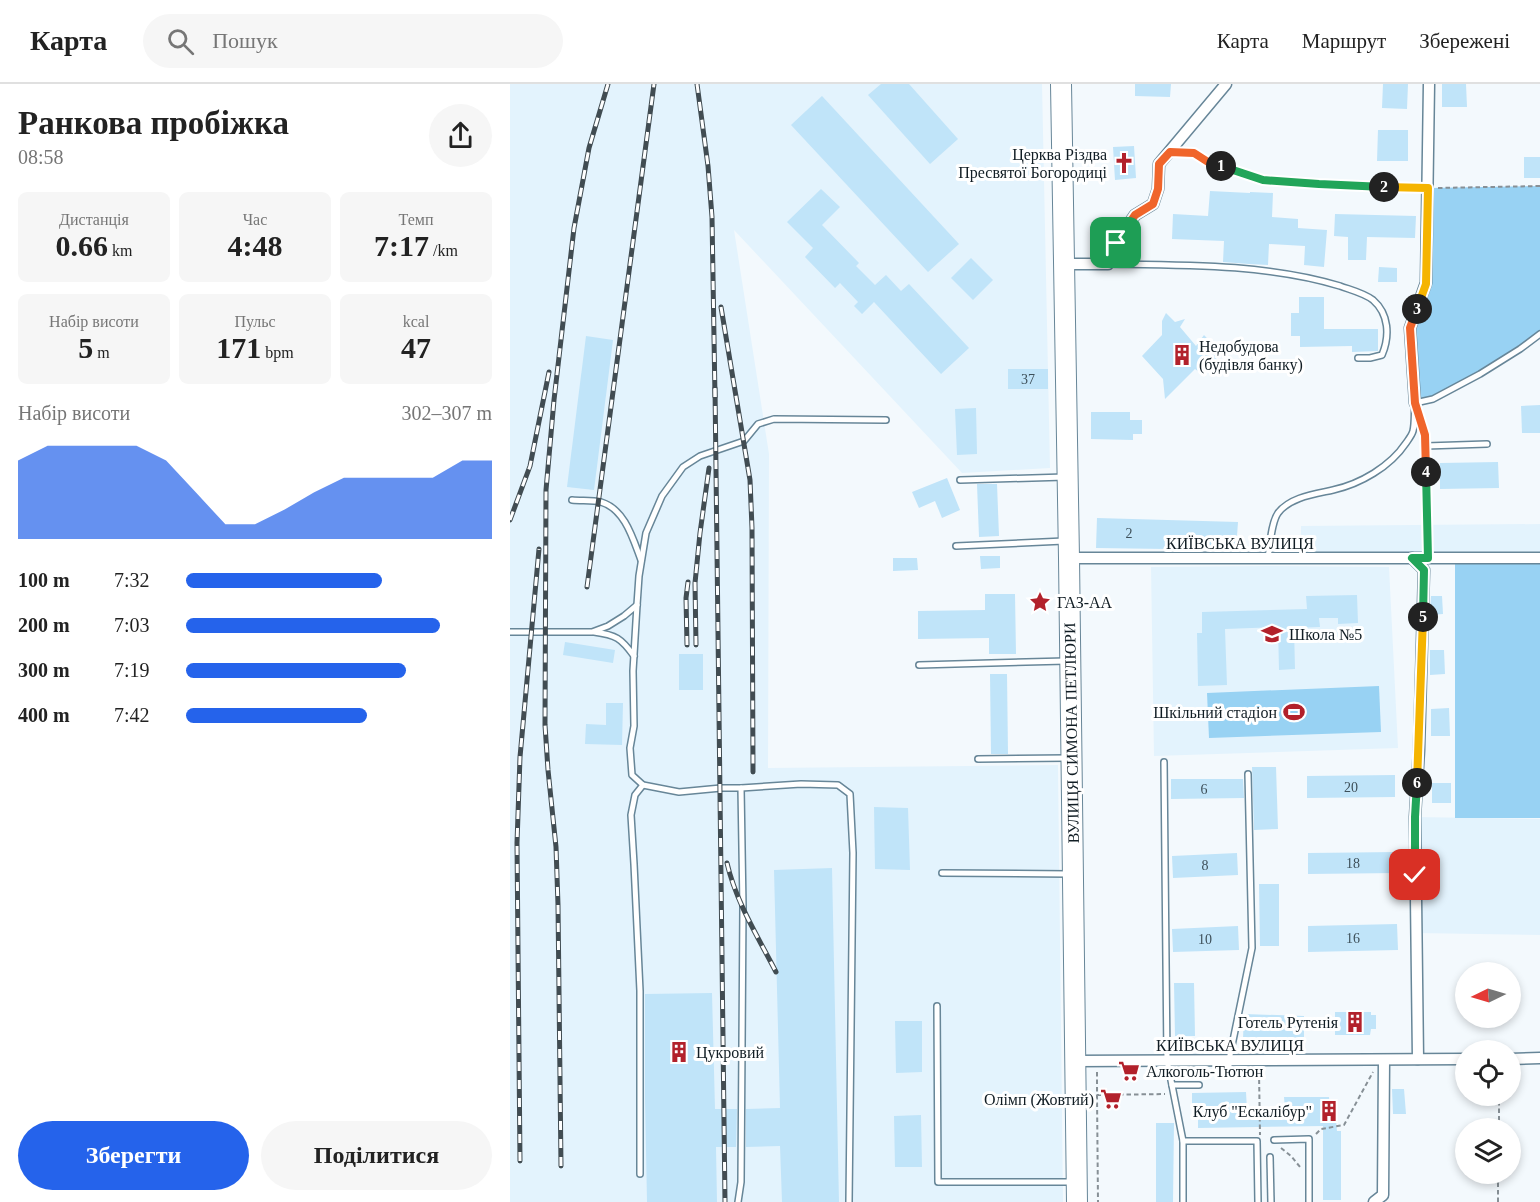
<!DOCTYPE html>
<html lang="uk">
<head>
<meta charset="utf-8">
<style>
  body { margin:0; font-family:"Times New Roman",serif; background:#f6f6f6; color:#222; height:100vh; display:flex; flex-direction:column; font-size:22px; white-space:nowrap }
  * { box-sizing:border-box; margin:0 }
  p { font-size:20px; color:#767676 }
  .icon { flex:none; width:33px; height:33px; fill:none; stroke:currentColor; stroke-width:2; stroke-linecap:round; stroke-linejoin:round }
  .map { position:relative; flex:1; overflow:hidden }
  .sheet { display:flex; flex-direction:column; background:#fff; width:510px }
  .sheet>* { flex:none }
  .needle { width:39px; rotate:265deg }
  .controls { position:absolute; left:945px; top:878px; display:grid; gap:12px }
  .controls a { display:grid; place-items:center; width:66px; height:66px; border-radius:50%; background:#fff; box-shadow:0 3px 9px #0003; font-size:30px }
  .pin { position:absolute; display:grid; place-items:center; width:51px; height:51px; color:#fff; margin:-26px; border-radius:12px; box-shadow:0 3px 9px #0006 }
  .km { position:absolute; width:30px; height:30px; margin:-15px; border-radius:50%; background:#222; color:#fff; font-size:16px; line-height:30px; text-align:center }
  .round { display:grid; place-items:center; flex:none; width:63px; height:63px; border-radius:32px; background:#f6f6f6 }
  .head { display:flex; align-items:center; justify-content:space-between; height:102px; padding:0 18px }
  h1 { font-size:33px; font-weight:700; line-height:45px }
  .figures { display:grid; grid-template-columns:repeat(3,1fr); gap:9px; height:102px; padding:6px 18px }
  .figures div { display:grid; align-content:center; border-radius:9px; background:#f6f6f6; text-align:center }
  .figures b { font-size:30px; font-weight:700 }
  .figures small { font-size:16px; font-weight:400 }
  .figures p { font-size:16px }
  .chart { height:168px; padding:12px 18px }
  .chart p { display:flex; justify-content:space-between }
  .chart svg { width:100%; height:108px; margin-top:6px; fill:#2563eb; opacity:.7 }
  .cta { display:flex; gap:12px; margin-top:auto; padding:12px 18px }
  .cta a { flex:1; height:69px; border-radius:36px; background:#2563eb; color:#fff; font-size:24px; font-weight:700; line-height:69px; text-align:center }
  .cta a+a { background:#f6f6f6; color:#222 }
  ul { padding:0 18px; list-style:none; font-size:20px }
  li { display:grid; grid-template-columns:96px 72px 1fr; align-items:center; height:45px }
  li i { height:15px; border-radius:8px; background:#2563eb }
  header { display:flex; align-items:center; gap:36px; box-sizing:border-box; height:84px; padding:0 30px; background:#fff; border-bottom:2px solid #e0e0e0 }
  header strong { font-size:28px }
  nav { display:flex; gap:33px; margin-inline-start:auto; font-size:21px }
  .search { width:420px; height:54px; background:#f6f6f6; display:flex; align-items:center; gap:15px; box-sizing:border-box; padding:0 21px; border-radius:33px; color:#767676; font-size:22px }
  main { display:flex; flex:1; min-height:0 }
  .map>svg:first-child { display:block }
</style>
</head>
<body>
<header>
<strong>Карта</strong>
<div class="search"><svg class="icon" aria-label="search" viewBox="0 0 24 24"><circle cx="10" cy="10" r="6"/><path d="M15 15l6 6"/></svg>Пошук</div>
<nav><a>Карта</a><a>Маршрут</a><a>Збережені</a></nav>
</header>
<main>
<section class="sheet">
<div class="head"><div><h1>Ранкова пробіжка</h1><p>08:58</p></div><a class="round"><svg class="icon" aria-label="share" viewBox="0 0 24 24"><path d="M12 15V3M7 8l5-5 5 5M5 13v7h14v-7"/></svg></a></div>
<div class="figures">
<div><p>Дистанція</p><b>0.66<small> km</small></b></div>
<div><p>Час</p><b>4:48</b></div>
<div><p>Темп</p><b>7:17<small> /km</small></b></div>
</div>
<div class="figures">
<div><p>Набір висоти</p><b>5<small> m</small></b></div>
<div><p>Пульс</p><b>171<small> bpm</small></b></div>
<div><p>kcal</p><b>47</b></div>
</div>
<div class="chart"><p><span>Набір висоти</span>302–307 m</p>
<svg viewBox="0 0 160 44" preserveAspectRatio="none"><path d="M0 44V12L10 6L20 6L30 6L40 6L50 12L60 25L70 38L80 38L90 32L100 25L110 19L120 19L130 19L140 19L150 12L160 12V44z"/></svg>
</div>
<ul>
<li><b>100 m</b>7:32<i style="width:64%"></i></li>
<li><b>200 m</b>7:03<i style="width:83%"></i></li>
<li><b>300 m</b>7:19<i style="width:72%"></i></li>
<li><b>400 m</b>7:42<i style="width:59%"></i></li>
</ul>
<div class="cta"><a>Зберегти</a><a>Поділитися</a></div>
</section>
<div class="map">
<svg width="1030" height="1118" viewBox="0 0 1030 1118">
  <rect width="100%" height="100%" fill="#f3f9fd"/>
  <g fill="#e3f3fd">
    <path d="M 0,0 L 532,0 L 540,384 L 452,389 L 224,146 L 259,370 L 258,684 L 548,681 L 553,1118 L 0,1118 Z"/>
    <path d="M 1030,440 L 1030,474 L 791,474 L 791,442 Z"/>
    <path d="M 758,482 L 879,483 L 888,664 L 644,672 L 641,483 Z"/>
    <path d="M 905,733 L 1030,735 L 1030,851 L 906,849 Z"/>
  </g>
  <g fill="#98d2f3">
    <path d="M 1030,102 L 1030,250 L 1010,265 L 923,315 L 905,319 L 900,244 L 916,199 L 918,104 Z"/>
    <rect x="945" y="474" width="85" height="260"/>
    <path d="M 869,602 L 871,648 L 699,654 L 697,609 Z"/>
  </g>
  <g fill="#c0e4f9">
    <path d="M 371,0 L 399,0 L 448,55 L 420,80 L 358,11 Z"/>
    <path d="M 625,0 L 661,0 L 660,13 L 625,12 Z"/>
    <path d="M 873,0 L 898,0 L 897,25 L 872,24 Z"/>
    <path d="M 932,0 L 956,0 L 957,23 L 932,23 Z"/>
    <path d="M 312,12 L 449,160 L 418,188 L 281,41 Z"/>
    <path d="M 868,46 L 898,46 L 898,77 L 867,77 Z"/>
    <path d="M 624,62 L 626,94 L 605,96 L 603,63 Z"/>
    <rect x="1014" y="73" width="16" height="21"/>
    <path d="M 311,105 L 330,123 L 312,141 L 349,179 L 346,182 L 365,201 L 376,191 L 391,207 L 399,200 L 459,264 L 431,290 L 364,218 L 352,230 L 344,222 L 348,218 L 330,199 L 325,204 L 295,173 L 303,164 L 277,138 Z"/>
    <path d="M 700,107 L 740,109 L 740,108 L 763,109 L 762,133 L 788,135 L 788,144 L 817,146 L 814,183 L 794,181 L 795,162 L 759,160 L 758,181 L 739,180 L 713,178 L 714,157 L 662,155 L 663,130 L 698,132 Z"/>
    <path d="M 825,130 L 906,132 L 905,154 L 857,153 L 856,176 L 838,176 L 838,153 L 824,152 Z"/>
    <path d="M 580,145 L 598,145 L 598,160 L 593,171 L 580,171 Z"/>
    <path d="M 461,174 L 483,196 L 463,216 L 441,194 Z"/>
    <path d="M 869,183 L 887,184 L 887,198 L 868,198 Z"/>
    <path d="M 789,213 L 814,213 L 814,245 L 868,245 L 868,267 L 842,268 L 842,262 L 790,263 L 790,252 L 781,252 L 781,229 L 789,229 Z"/>
    <path d="M 656,229 L 665,238 L 675,235 L 670,243 L 686,262 L 694,251 L 712,270 L 694,292 L 685,285 L 655,315 L 653,295 L 632,272 L 652,251 L 652,237 Z"/>
    <path d="M 76,252 L 103,256 L 84,406 L 57,403 Z"/>
    <rect x="498" y="285" width="40" height="20"/>
    <path d="M 1030,321 L 1030,349 L 1012,349 L 1011,322 Z"/>
    <path d="M 466,324 L 467,370 L 447,371 L 445,325 Z"/>
    <path d="M 581,328 L 620,328 L 620,336 L 632,336 L 632,350 L 623,350 L 623,356 L 581,355 Z"/>
    <path d="M 988,378 L 989,404 L 930,405 L 930,379 Z"/>
    <path d="M 437,394 L 450,426 L 432,434 L 425,417 L 409,424 L 402,408 Z"/>
    <path d="M 467,400 L 487,400 L 489,452 L 469,453 Z"/>
    <path d="M 587,434 L 728,438 L 726,466 L 586,464 Z"/>
    <path d="M 470,472 L 490,472 L 490,484 L 471,485 Z"/>
    <path d="M 383,474 L 407,474 L 408,486 L 383,487 Z"/>
    <path d="M 475,510 L 505,510 L 506,570 L 479,570 L 479,554 L 408,555 L 408,527 L 475,526 Z"/>
    <path d="M 847,511 L 848,539 L 828,540 L 828,534 L 809,534 L 810,543 L 784,544 L 785,585 L 769,586 L 768,543 L 715,545 L 717,601 L 688,602 L 687,549 L 692,549 L 692,528 L 797,525 L 796,512 Z"/>
    <path d="M 921,512 L 932,512 L 933,530 L 920,531 Z"/>
    <path d="M 55,558 L 105,566 L 103,579 L 53,571 Z"/>
    <path d="M 920,566 L 934,566 L 935,590 L 920,591 Z"/>
    <rect x="169" y="570" width="24" height="36"/>
    <path d="M 480,590 L 497,590 L 498,670 L 481,670 Z"/>
    <path d="M 96,619 L 113,619 L 112,661 L 75,660 L 76,640 L 96,641 Z"/>
    <path d="M 939,624 L 940,652 L 921,652 L 921,625 Z"/>
    <path d="M 742,683 L 766,683 L 768,745 L 744,746 Z"/>
    <path d="M 885,691 L 885,713 L 797,714 L 797,692 Z"/>
    <path d="M 661,695 L 733,695 L 734,714 L 661,715 Z"/>
    <rect x="922" y="699" width="19" height="20"/>
    <path d="M 364,723 L 398,724 L 400,786 L 365,785 Z"/>
    <path d="M 887,768 L 888,789 L 798,790 L 798,769 Z"/>
    <path d="M 727,769 L 728,791 L 663,794 L 662,772 Z"/>
    <path d="M 322,784 L 329,1118 L 272,1118 L 270,1062 L 236,1063 L 236,1025 L 270,1024 L 264,786 Z"/>
    <path d="M 749,800 L 769,800 L 769,862 L 750,862 Z"/>
    <path d="M 887,840 L 888,866 L 798,868 L 798,842 Z"/>
    <path d="M 728,842 L 729,866 L 663,868 L 662,845 Z"/>
    <path d="M 664,899 L 684,899 L 685,952 L 665,952 Z"/>
    <path d="M 202,909 L 205,1025 L 227,1025 L 226,1063 L 206,1063 L 207,1118 L 137,1118 L 135,1014 L 135,910 Z"/>
    <path d="M 825,928 L 861,928 L 861,931 L 866,931 L 866,945 L 861,945 L 860,951 L 825,951 Z"/>
    <path d="M 734,930 L 794,932 L 794,956 L 733,955 Z"/>
    <path d="M 385,937 L 412,937 L 412,988 L 386,989 Z"/>
    <path d="M 882,1005 L 894,1005 L 896,1030 L 883,1030 Z"/>
    <path d="M 736,1008 L 737,1026 L 775,1026 L 774,1013 L 819,1013 L 820,1026 L 825,1026 L 827,1047 L 831,1047 L 831,1116 L 813,1116 L 813,1042 L 688,1044 L 688,1027 L 682,1027 L 682,1009 Z"/>
    <path d="M 411,1031 L 412,1083 L 385,1083 L 384,1032 Z"/>
    <path d="M 646,1039 L 664,1039 L 663,1118 L 646,1118 Z"/>
  </g>
  <g fill="none" stroke-linecap="round" stroke-linejoin="round">
    <defs>
      <g id="lane">
        <path d="M 598,180 C 672,181 759,180 830,202 C 841,206 854,209 863,216 C 879,230 880,252 872,271 L 860,274 L 848,274"/>
        <path d="M 905,319 L 923,315 L 970,290 L 1010,265 L 1030,250"/>
        <path d="M 906,324 L 916,351 L 918,474"/>
        <path d="M 916,362 L 977,360"/>
        <path d="M 450,396 L 555,393"/>
        <path d="M 62,416 C 71,417 82,416 91,418 C 115,425 123,455 131,476"/>
        <path d="M 446,462 L 554,457"/>
        <path d="M 758,474 C 760,462 761,439 768,429 C 780,413 805,410 823,406 C 850,400 880,383 896,359 C 898,356 902,351 903,347 C 905,339 904,328 905,319"/>
        <path d="M 0,548 L 82,548 L 98,542 L 114,532 L 127,521"/>
        <path d="M 84,548 C 106,551 111,554 124,572"/>
        <path d="M 409,581 L 556,577"/>
        <path d="M 468,675 L 557,674"/>
        <path d="M 654,678 L 657,976 L 673,1057 L 673,1118"/>
        <path d="M 432,789 L 559,790"/>
        <path d="M 427,922 L 428,1098 L 563,1098"/>
        <path d="M 719,989 L 719,976 L 742,864 L 738,690"/>
        <path d="M 662,1001 L 689,1001"/>
        <path d="M 764,1056 L 799,1055 L 799,1118"/>
        <path d="M 673,1057 L 747,1057 L 748,1118"/>
        <path d="M 760,1073 L 761,1118"/>
        <path d="M 130,1090 L 130,907 L 124,780 L 121,731 L 125,711 L 133,701"/>
        <path d="M 228,1118 L 231,1098 L 233,823 L 231,704"/>
        <path d="M 339,1118 L 343,769 L 340,710 L 328,701 L 291,700 L 231,704 L 211,704 L 169,708 L 133,701 L 122,691 L 120,664 L 124,642 L 123,587 L 127,521 L 129,492 L 136,449 L 152,412 L 173,383 L 190,372 L 234,357 L 248,340 L 264,335 L 376,336"/>
      </g>
      <g id="street">
        <path d="M 554,180 L 598,180 L 606,159 L 625,131 L 643,120 L 648,105 L 649,80 L 716,0"/>
        <path d="M 905,319 L 900,244 L 916,199 L 919,0"/>
        <path d="M 559,474 L 1030,474"/>
        <path d="M 902,474 L 914,486 L 909,666 L 905,733 L 908,975"/>
        <path d="M 1000,975 L 1030,974"/>
        <path d="M 565,977 L 956,975"/>
        <path d="M 864,1118 L 873,1111 L 874,976"/>
      </g>
      <path id="highway" d="M 551,0 L 559,474 L 567,1118"/>
    </defs>
    <use href="#lane" stroke="#678698" stroke-width="8"/>
    <use href="#street" stroke="#678698" stroke-width="13"/>
    <use href="#highway" stroke="#678698" stroke-width="22"/>
    <g stroke="#879096" stroke-width="2" stroke-dasharray="4.5 3" stroke-linecap="butt">
      <path d="M 672,69 L 684,69 L 698,78 L 753,96 L 809,101 L 907,104"/>
      <path d="M 928,104 L 1030,102"/>
      <path d="M 587,988 L 587,1011 L 655,1010"/>
      <path d="M 749,988 L 750,1051"/>
      <path d="M 587,1011 L 588,1118"/>
      <path d="M 989,1044 L 989,1011"/>
      <path d="M 806,1050 L 811,1045 L 834,1041 L 863,988"/>
      <path d="M 771,1064 L 781,1072 L 790,1083"/>
      <path d="M 988,1118 L 988,1089"/>
    </g>
    <use href="#lane" stroke="#fff" stroke-width="5"/>
    <use href="#street" stroke="#fff" stroke-width="10"/>
    <use href="#highway" stroke="#fff" stroke-width="20"/>
    <defs>
      <g id="rail">
        <path d="M 187,0 L 198,82 L 202,133 L 205,313"/>
        <path d="M 211,223 L 240,396 L 242,444 L 243,688"/>
        <path d="M 205,304 L 215,1118"/>
        <path d="M 0,436 L 20,382 L 39,288"/>
        <path d="M 77,503 L 144,0"/>
        <path d="M 177,561 L 176,514 L 178,498"/>
        <path d="M 186,561 L 185,499 L 190,449 L 199,384"/>
        <path d="M 217,779 C 226,818 248,853 266,888"/>
        <path d="M 10,1077 L 7,759 L 10,673 L 29,465"/>
        <path d="M 51,1082 L 48,821 L 46,763 L 38,686 L 35,641 L 36,406 L 44,316 L 64,144 L 79,64 L 98,0"/>
      </g>
    </defs>
    <use href="#rail" stroke="#414c52" stroke-width="5"/>
    <use href="#rail" stroke="#fff" stroke-width="3" stroke-dasharray="9" stroke-linecap="butt"/>
  </g>
  <g fill="none" stroke-linecap="round" stroke-linejoin="round">
    <defs>
      <path id="split-1" d="M 606,159 L 625,131 L 643,120 L 648,105 L 649,80 L 660,68 L 684,69 L 698,78 L 711,82"/>
      <path id="split-2" d="M 711,82 L 753,96 L 809,100 L 874,103"/>
      <path id="split-3" d="M 874,103 L 918,104 L 916,200 L 907,225"/>
      <path id="split-4" d="M 907,225 L 900,244 L 905,319 L 915,351 L 916,388"/>
      <path id="split-5" d="M 913,533 L 914,486 L 902,474 L 918,474 L 916,388"/>
      <path id="split-6" d="M 907,699 L 913,533"/>
      <path id="split-7" d="M 905,791 L 905,733 L 907,699"/>
    </defs>
    <use href="#split-1" stroke="#fff" stroke-width="12"/>
    <use href="#split-2" stroke="#fff" stroke-width="12"/>
    <use href="#split-3" stroke="#fff" stroke-width="12"/>
    <use href="#split-4" stroke="#fff" stroke-width="12"/>
    <use href="#split-5" stroke="#fff" stroke-width="12"/>
    <use href="#split-6" stroke="#fff" stroke-width="12"/>
    <use href="#split-7" stroke="#fff" stroke-width="12"/>
    <use href="#split-1" stroke="#f0652b" stroke-width="8"/>
    <use href="#split-2" stroke="#22a559" stroke-width="8"/>
    <use href="#split-3" stroke="#f5b400" stroke-width="8"/>
    <use href="#split-4" stroke="#f0652b" stroke-width="8"/>
    <use href="#split-5" stroke="#22a559" stroke-width="8"/>
    <use href="#split-6" stroke="#f5b400" stroke-width="8"/>
    <use href="#split-7" stroke="#22a559" stroke-width="8"/>
  </g>
  <defs>
    <symbol id="church-bare" viewBox="-9 -9 18 18"><path d="M-1.2-6h2.4v3.5h3.3v2.4h-3.3V6h-2.4V-.1h-3.3v-2.4h3.3Z" fill="#b2212b" stroke="#fff" stroke-width="2.5" paint-order="stroke"/></symbol>
    <symbol id="building-bare" viewBox="-9 -9 18 18"><path d="M-4-6H4V6H1V3H-1V6H-4ZM-2.5-4.3h1.7v1.8h-1.7ZM.8-4.3h1.7v1.8H.8ZM-2.5-1h1.7V.8h-1.7ZM.8-1h1.7V.8H.8Z" fill="#b2212b" stroke="#fff" stroke-width="2.5" paint-order="stroke"/></symbol>
    <symbol id="sight-bare" viewBox="-9 -9 18 18"><path d="M0-6L1.8-2.2L6-1.7L2.9 1.2L3.7 5.4L0 3.3L-3.7 5.4L-2.9 1.2L-6-1.7L-1.8-2.2Z" fill="#b2212b" stroke="#fff" stroke-width="2.5" paint-order="stroke"/></symbol>
    <symbol id="school-bare" viewBox="-9 -9 18 18"><path d="M0-5L7-2L0 1L-7-2ZM-4 1L0 2.5L4 1V4Q0 6-4 4Z" fill="#b2212b" stroke="#fff" stroke-width="2.5" paint-order="stroke"/></symbol>
    <symbol id="stadium-bare" viewBox="-9 -9 18 18"><path d="M0-5a6.5 5 0 1 0 0 10a6.5 5 0 1 0 0-10ZM-3.5-1.8h7v3.6h-7Z" fill="#b2212b" stroke="#fff" stroke-width="2.5" paint-order="stroke"/></symbol>
    <symbol id="supermarket-bare" viewBox="-9 -9 18 18"><path d="M-6-5.5h2.5l.6 2H6L4.5 2H-2.5L-4.4-4H-6ZM-1.5 3.2a1.3 1.3 0 1 0 .1 0ZM3 3.2a1.3 1.3 0 1 0 .1 0Z" fill="#b2212b" stroke="#fff" stroke-width="2.5" paint-order="stroke"/></symbol>
  </defs>
  <g fill-rule="evenodd">
    <use href="#church-bare" x="599" y="64" width="30" height="30"/>
    <use href="#building-bare" x="657" y="256" width="30" height="30"/>
    <use href="#sight-bare" x="515" y="503" width="30" height="30"/>
    <use href="#school-bare" x="747" y="535" width="30" height="30"/>
    <use href="#stadium-bare" x="769" y="613" width="30" height="30"/>
    <use href="#building-bare" x="830" y="923" width="30" height="30"/>
    <use href="#building-bare" x="154" y="953" width="30" height="30"/>
    <use href="#supermarket-bare" x="604" y="972" width="30" height="30"/>
    <use href="#supermarket-bare" x="586" y="1000" width="30" height="30"/>
    <use href="#building-bare" x="804" y="1012" width="30" height="30"/>
  </g>
  <g text-anchor="middle" stroke-width="6" stroke-linejoin="round" paint-order="stroke">
    <g font-size="14" fill="#3d4f59">
      <text x="518" y="300">37</text>
      <text x="619" y="454">2</text>
      <text x="841" y="708">20</text>
      <text x="694" y="710">6</text>
      <text x="843" y="784">18</text>
      <text x="695" y="786">8</text>
      <text x="843" y="859">16</text>
      <text x="695" y="860">10</text>
    </g>
    <g font-size="16" fill="#111d24" stroke="#fff" text-anchor="end">
      <text x="597" y="76">Церква Різдва<tspan x="597" dy="18">Пресвятої Богородиці</tspan></text>
      <text x="689" y="268" text-anchor="start">Недобудова<tspan x="689" dy="18">(будівля банку)</tspan></text>
      <text x="547" y="524" text-anchor="start">ГАЗ-АА</text>
      <text x="779" y="556" text-anchor="start">Школа №5</text>
      <text x="767" y="634">Шкільний стадіон</text>
      <text x="828" y="944">Готель Рутенія</text>
      <text x="186" y="974" text-anchor="start">Цукровий</text>
      <text x="636" y="993" text-anchor="start">Алкоголь-Тютюн</text>
      <text x="584" y="1021">Олімп (Жовтий)</text>
      <text x="802" y="1033">Клуб "Ескалібур"</text>
    </g>
    <g font-size="16" fill="#111d24" stroke="#fff">
      <text x="730" y="465">КИЇВСЬКА ВУЛИЦЯ</text>
      <text transform="translate(561 649) rotate(-91)" y="6">ВУЛИЦЯ СИМОНА ПЕТЛЮРИ</text>
      <text x="720" y="967">КИЇВСЬКА ВУЛИЦЯ</text>
    </g>
  </g>
</svg>
<div class="controls">
<a><svg class="needle" viewBox="-14 -14 28 28"><path d="M0-13l5 13h-10z" fill="#e53935"/><path d="M0 13l5-13h-10z" fill="#767676"/></svg></a>
<a><svg class="icon" aria-label="locate" viewBox="0 0 24 24"><circle cx="12" cy="12" r="6"/><path d="M12 2v4M12 18v4M2 12h4M18 12h4"/></svg></a>
<a><svg class="icon" aria-label="layers" viewBox="0 0 24 24"><path d="M12 4l9 5-9 5-9-5zM3 14l9 5 9-5"/></svg></a>
</div>
<div class="pin" style="left:606px;top:159px;background:#1e9e55"><svg class="icon" aria-label="arrive" viewBox="0 0 24 24"><path d="M6 21V4h12l-3 4 3 4H6"/></svg></div>
<div class="pin" style="left:905px;top:791px;background:#d93025"><svg class="icon" aria-label="check" viewBox="0 0 24 24"><path d="M5 12l5 5 9-10"/></svg></div>
<b class="km" style="left:711px;top:82px">1</b>
<b class="km" style="left:874px;top:103px">2</b>
<b class="km" style="left:907px;top:225px">3</b>
<b class="km" style="left:916px;top:388px">4</b>
<b class="km" style="left:913px;top:533px">5</b>
<b class="km" style="left:907px;top:699px">6</b>
</div>
</main>
</body>
</html>
